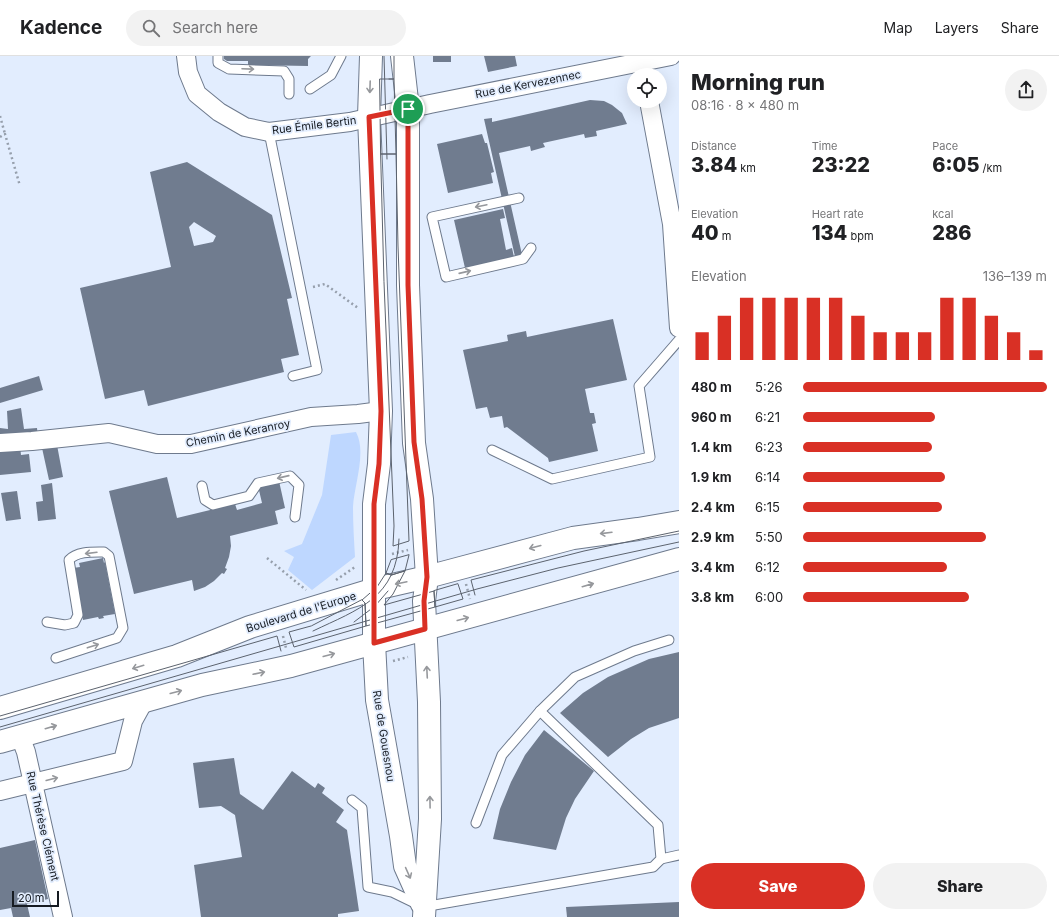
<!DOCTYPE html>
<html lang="en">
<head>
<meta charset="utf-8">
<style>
  body { margin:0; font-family:Inter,sans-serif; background:#f2f2f2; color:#202124; height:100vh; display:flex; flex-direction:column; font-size:15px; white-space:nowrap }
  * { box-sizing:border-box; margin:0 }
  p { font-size:13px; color:#757577 }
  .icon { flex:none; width:22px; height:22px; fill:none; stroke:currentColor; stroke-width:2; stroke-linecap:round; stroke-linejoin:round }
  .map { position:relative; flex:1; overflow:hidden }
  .details { display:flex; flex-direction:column; background:#fff; width:380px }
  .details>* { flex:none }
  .buttons { position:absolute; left:627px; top:12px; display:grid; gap:8px }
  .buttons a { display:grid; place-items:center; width:40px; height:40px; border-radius:50%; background:#fff; box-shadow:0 4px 16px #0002; font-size:20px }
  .scale { position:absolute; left:12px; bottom:10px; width:47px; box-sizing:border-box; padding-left:4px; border:2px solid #161b22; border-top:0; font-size:11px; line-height:14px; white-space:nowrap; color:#161b22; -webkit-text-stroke:3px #e2edfe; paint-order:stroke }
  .pin { position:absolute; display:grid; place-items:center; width:34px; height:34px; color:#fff; margin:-17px; border:2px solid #fff; border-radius:50%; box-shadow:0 1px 4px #0007 }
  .round { display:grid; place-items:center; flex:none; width:42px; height:42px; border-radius:21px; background:#f2f2f2 }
  .headline { display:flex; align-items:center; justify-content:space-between; height:68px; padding:0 12px }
  h1 { font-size:22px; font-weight:800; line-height:30px }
  .metrics { display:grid; grid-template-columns:repeat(3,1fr); gap:6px; height:68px; padding:4px 12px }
  .metrics div { display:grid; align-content:center }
  .metrics b { font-size:20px; font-weight:800 }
  .metrics small { font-size:11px; font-weight:400 }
  .metrics p { font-size:11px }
  .chart { height:112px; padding:8px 12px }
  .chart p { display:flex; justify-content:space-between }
  .chart svg { width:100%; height:72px; margin-top:4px; stroke:#d93025; stroke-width:6 }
  .primary-button { display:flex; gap:8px; margin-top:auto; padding:8px 12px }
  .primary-button a { flex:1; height:46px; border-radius:24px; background:#d93025; color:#fff; font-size:16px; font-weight:800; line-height:46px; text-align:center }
  .primary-button a+a { background:#f2f2f2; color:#202124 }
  ul { padding:0 12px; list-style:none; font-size:13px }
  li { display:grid; grid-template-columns:64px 48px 1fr; align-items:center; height:30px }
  li i { height:10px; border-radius:5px; background:#d93025 }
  header { display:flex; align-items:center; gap:24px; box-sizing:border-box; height:56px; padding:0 20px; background:#fff; border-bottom:1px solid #e0e0e0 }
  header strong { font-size:19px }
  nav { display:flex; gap:22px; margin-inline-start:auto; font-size:14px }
  .search { width:280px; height:36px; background:#f2f2f2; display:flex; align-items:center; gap:10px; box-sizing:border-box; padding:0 14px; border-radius:22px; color:#757577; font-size:15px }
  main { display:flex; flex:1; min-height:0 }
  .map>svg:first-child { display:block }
</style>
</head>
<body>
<header>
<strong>Kadence</strong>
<div class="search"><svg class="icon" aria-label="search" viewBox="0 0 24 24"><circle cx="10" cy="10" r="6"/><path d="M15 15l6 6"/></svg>Search here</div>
<nav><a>Map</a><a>Layers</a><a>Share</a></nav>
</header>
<main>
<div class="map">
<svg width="679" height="861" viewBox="0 0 679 861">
  <rect width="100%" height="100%" fill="#e2edfe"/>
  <path fill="#bed7ff" d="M 356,376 C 367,396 354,430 353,451 C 353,468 354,484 355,501 L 312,534 L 288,514 L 294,501 L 284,495 L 302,488 L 322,439 L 331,379 Z"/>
  <g fill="#707c8f" fill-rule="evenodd">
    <path d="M 224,0 L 311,0 L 308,3 L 308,10 L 248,9 L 248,5 L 227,5 L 224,3 Z"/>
    <rect x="433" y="0" width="18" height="6"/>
    <path d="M 484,0 L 515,0 L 517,10 L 488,16 Z"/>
    <path d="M 590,44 L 604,45 L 612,49 L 622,57 L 627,68 L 596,75 L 597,80 L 585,82 L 584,78 L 543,87 L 545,91 L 531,95 L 530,90 L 499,97 L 523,203 L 516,205 L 484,63 L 492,62 L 492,66 Z"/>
    <path d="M 482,78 L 485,87 L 487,87 L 494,116 L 491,117 L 493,127 L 448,137 L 437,88 Z"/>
    <path d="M 187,106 L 272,159 L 292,242 L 287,243 L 299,299 L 281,303 L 284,316 L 148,350 L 144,334 L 105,343 L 80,232 L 171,211 L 150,116 ZM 194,166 L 216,180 L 213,186 L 194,190 L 189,171 Z"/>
    <path d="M 503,153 L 505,162 L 500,163 L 506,194 L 512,192 L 514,201 L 465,212 L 454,164 Z"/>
    <path d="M 613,263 L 627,324 L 585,333 L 590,357 L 594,357 L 596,367 L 592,368 L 598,395 L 549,406 L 548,402 L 507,371 L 504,372 L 502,360 L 490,362 L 487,351 L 476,353 L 463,294 L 508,285 L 507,279 L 526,275 L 527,281 Z"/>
    <path d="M 39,320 L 43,334 L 0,347 L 0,332 Z"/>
    <path d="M 21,352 L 24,373 L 37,372 L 38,382 L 0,384 L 0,372 L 8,373 L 7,355 Z"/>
    <path d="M 57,389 L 63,421 L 49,424 L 42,392 Z"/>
    <path d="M 20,390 L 21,399 L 29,398 L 31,416 L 0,419 L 0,392 Z"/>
    <path d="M 167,421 L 177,462 L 235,448 L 237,454 L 262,447 L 258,430 L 279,425 L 285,452 L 275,455 L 278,468 L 230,480 L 231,490 L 229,501 L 225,512 L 227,513 L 224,518 L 222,517 L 214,525 L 205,531 L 194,535 L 192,524 L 134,538 L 109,435 Z"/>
    <path d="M 52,427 L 56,463 L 38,465 L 36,446 L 43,445 L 41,429 Z"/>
    <path d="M 17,435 L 21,463 L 6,465 L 1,437 Z"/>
    <path d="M 103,502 L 104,507 L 105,506 L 115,558 L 103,560 L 104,562 L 99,563 L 98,561 L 83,564 L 73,512 L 80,511 L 79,507 Z"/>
    <path d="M 679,596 L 679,662 L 649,672 L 631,683 L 608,701 L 560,657 L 583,637 L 608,621 L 649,603 Z"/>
    <path d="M 544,674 L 594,715 L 575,743 L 566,762 L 556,794 L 493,783 L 500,753 L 511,726 L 525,699 Z"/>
    <path d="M 234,702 L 240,738 L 263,754 L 292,715 L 315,732 L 318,727 L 325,732 L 322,737 L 344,754 L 336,766 L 347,774 L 359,855 L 338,858 L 338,861 L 201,861 L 194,809 L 242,801 L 235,759 L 221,750 L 199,752 L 193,707 Z"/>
    <path d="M 35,784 L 48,843 L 27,848 L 30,861 L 13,861 L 11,852 L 0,854 L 0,792 Z"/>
    <path d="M 679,846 L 679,861 L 567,861 L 566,851 Z"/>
  </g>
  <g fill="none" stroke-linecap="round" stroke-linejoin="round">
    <defs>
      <g id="lane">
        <path d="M 218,0 L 218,7 L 229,13 L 284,15 L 289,23 L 289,38"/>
        <path d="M 310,33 L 331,19 L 341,0"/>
        <path d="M 269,76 L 317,314 L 293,320"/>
        <path d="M 519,142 L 432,161 L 446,221 L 523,203 L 531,192"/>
        <path d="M 492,394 L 552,423 L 650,401 L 639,330 L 679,284"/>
        <path d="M 202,430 L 205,444 L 213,449 L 249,440 L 258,427 L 290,420 L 299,429 L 295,461"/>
        <path d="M 47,566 L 65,569 L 74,567 L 78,559 L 69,504 C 77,495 93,496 104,496 L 109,500 L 123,572 L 117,582 L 56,602"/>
        <path d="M 540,655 L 575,621 L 634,595 L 669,584"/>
        <path d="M 352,744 L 362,752 L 368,831 L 392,836 L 423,851 L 653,811 L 661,803 L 658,769 L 540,655 L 502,699 L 476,767"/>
        <path d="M 661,803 L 679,799"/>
      </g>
      <g id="street">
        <path d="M 186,0 L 188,16 L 197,38 L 219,56 L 245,71 L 269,76 L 350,66 L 430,48 L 671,0"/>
        <path d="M 649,45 L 672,168 L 679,272"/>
        <path d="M 0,387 L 32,385 L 109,377 L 157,388 L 191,388 L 311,361 L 358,358 L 381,355"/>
        <path d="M 20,680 L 26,696 L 63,861"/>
        <path d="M 0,735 L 123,705 L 133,665 L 144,645"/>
      </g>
      <g id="secondary">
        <path d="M 371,0 L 369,61 L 381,355 L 379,408 L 374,448 L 374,587 L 377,644 L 401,780 L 405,810 L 422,848"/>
        <path d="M 402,0 L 408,53 L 408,229 L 414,387 L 422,443 L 427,521 L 424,545 L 429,646 L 430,763 L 424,861"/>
      </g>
      <g id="primary">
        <path d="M 0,652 L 177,600 L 250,571 L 375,533 L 427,521 L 573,482 L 638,473 L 679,466"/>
        <path d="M 0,686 L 202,629 L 291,610 L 679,503"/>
      </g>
    </defs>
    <use href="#lane" stroke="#6e7a8d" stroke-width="11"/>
    <use href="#street" stroke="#6e7a8d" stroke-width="20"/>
    <use href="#secondary" stroke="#6e7a8d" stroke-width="24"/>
    <use href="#primary" stroke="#6e7a8d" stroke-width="24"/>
    <g stroke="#969fac" stroke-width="2.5" stroke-dasharray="2 3" stroke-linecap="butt">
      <path d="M 0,60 L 5,78"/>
      <path d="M 0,81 L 5,78 L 20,130"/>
      <path d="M 313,231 L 325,228 L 358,252"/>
      <path d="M 392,498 L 408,494"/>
      <path d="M 267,502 L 306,534"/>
      <path d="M 336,524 L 355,511"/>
      <path d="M 466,528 L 470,543"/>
      <path d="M 283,580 L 286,592"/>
      <path d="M 393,605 L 408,601"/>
    </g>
    <use href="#lane" stroke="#fff" stroke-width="9"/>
    <use href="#street" stroke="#fff" stroke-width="18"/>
    <use href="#secondary" stroke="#fff" stroke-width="22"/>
    <use href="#primary" stroke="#fff" stroke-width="22"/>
    <g stroke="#5c636e" stroke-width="1">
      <path d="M 384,0 L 387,103"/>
      <path d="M 380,23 L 394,23 L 396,98 L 381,98 Z"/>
      <path d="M 389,23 L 394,23 L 394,0"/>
      <path d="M 381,98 L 396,98 L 398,190 L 409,485 L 393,490 L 394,470 L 384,226 Z"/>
      <path d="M 409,499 L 405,515 L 391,519 L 386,517 L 391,504 Z"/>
      <path d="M 405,515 L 393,538 L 384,549 L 434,535 L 435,551 L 366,570 L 365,547 L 362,544 L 377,531 L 386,517 L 391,519 Z"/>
      <path d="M 458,528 L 463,543 L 435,551 L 434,535 Z"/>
      <path d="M 475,539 L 471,524 L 584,495 L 679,475"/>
      <path d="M 362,544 L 365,547 L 366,570 L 294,591 L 289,576 L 311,570 Z"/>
      <path d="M 354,566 L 375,550 L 388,535"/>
      <path d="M 313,575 C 359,553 397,542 399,483"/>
      <path d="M 0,660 L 277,580 L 281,595"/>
      <path d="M 0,671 L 477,533 L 558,512 L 679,486"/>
    </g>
  </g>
  <defs><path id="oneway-shaft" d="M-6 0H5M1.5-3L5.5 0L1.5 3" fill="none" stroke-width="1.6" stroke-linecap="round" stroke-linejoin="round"/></defs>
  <g stroke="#96989c">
    <use href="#oneway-shaft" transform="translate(248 13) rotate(2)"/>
    <use href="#oneway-shaft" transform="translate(370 31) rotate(92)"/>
    <use href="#oneway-shaft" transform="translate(481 150) rotate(168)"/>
    <use href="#oneway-shaft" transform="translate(465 216) rotate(-13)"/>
    <use href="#oneway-shaft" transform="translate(283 421) rotate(167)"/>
    <use href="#oneway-shaft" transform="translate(606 477) rotate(173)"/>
    <use href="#oneway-shaft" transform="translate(535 491) rotate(165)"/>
    <use href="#oneway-shaft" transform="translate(91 497) rotate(173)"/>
    <use href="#oneway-shaft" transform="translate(401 527) rotate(168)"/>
    <use href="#oneway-shaft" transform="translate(588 529) rotate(-16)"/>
    <use href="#oneway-shaft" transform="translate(463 563) rotate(-15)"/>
    <use href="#oneway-shaft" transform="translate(93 590) rotate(-18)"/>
    <use href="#oneway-shaft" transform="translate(329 599) rotate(-15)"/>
    <use href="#oneway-shaft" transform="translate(138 611) rotate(163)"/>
    <use href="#oneway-shaft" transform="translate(427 616) rotate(-93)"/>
    <use href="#oneway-shaft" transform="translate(259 617) rotate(-12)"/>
    <use href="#oneway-shaft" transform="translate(176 636) rotate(-15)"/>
    <use href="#oneway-shaft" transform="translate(51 671) rotate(-16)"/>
    <use href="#oneway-shaft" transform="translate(52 723) rotate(-14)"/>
    <use href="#oneway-shaft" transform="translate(430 746) rotate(-91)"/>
    <use href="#oneway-shaft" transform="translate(408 817) rotate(66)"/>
  </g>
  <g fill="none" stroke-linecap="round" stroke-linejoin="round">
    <defs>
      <path id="route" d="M 408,53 L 408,229 L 414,386 L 422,443 L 427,521 L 424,545 L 425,573 L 374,587 L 374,448 L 379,408 L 381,355 L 369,61 Z"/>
    </defs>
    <use href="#route" stroke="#fff" stroke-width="8"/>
    <use href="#route" stroke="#d93025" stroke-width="5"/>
  </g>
  <g text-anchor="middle" stroke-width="3.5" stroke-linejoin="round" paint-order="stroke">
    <g font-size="11" fill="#161b22" stroke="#e2edfe">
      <text transform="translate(528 28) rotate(-11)" y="4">Rue de Kervezennec</text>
      <text transform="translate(314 69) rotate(-7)" y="4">Rue Émile Bertin</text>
      <text transform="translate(238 377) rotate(-11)" y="4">Chemin de Keranroy</text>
      <text transform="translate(301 556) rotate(-17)" y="4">Boulevard de l'Europe</text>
      <text transform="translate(384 680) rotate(81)" y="4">Rue de Gouesnou</text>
      <text transform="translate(43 770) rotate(77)" y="4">Rue Thérèse Clément</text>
    </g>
  </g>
</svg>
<div class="buttons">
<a><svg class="icon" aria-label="locate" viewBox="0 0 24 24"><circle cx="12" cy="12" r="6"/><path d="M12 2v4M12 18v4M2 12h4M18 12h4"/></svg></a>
</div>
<div class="scale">20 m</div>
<div class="pin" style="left:408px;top:53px;background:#1e9e55"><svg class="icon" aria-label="arrive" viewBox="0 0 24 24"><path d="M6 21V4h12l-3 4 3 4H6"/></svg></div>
</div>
<section class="details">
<div class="headline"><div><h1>Morning run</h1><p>08:16 · 8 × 480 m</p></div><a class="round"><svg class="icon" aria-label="share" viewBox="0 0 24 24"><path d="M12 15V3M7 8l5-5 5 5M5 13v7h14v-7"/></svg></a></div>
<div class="metrics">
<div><p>Distance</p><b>3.84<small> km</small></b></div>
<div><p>Time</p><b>23:22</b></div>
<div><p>Pace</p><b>6:05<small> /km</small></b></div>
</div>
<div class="metrics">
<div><p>Elevation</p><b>40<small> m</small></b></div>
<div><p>Heart rate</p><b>134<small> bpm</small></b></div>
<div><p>kcal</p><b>286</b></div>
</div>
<div class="chart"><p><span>Elevation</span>136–139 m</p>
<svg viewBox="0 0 160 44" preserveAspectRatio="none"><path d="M5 44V27M15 44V17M25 44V6M35 44V6M45 44V6M55 44V6M65 44V6M75 44V17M85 44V27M95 44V27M105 44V27M115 44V6M125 44V6M135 44V17M145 44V27M155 44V38"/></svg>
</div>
<ul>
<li><b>480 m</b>5:26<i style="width:100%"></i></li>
<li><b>960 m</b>6:21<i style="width:54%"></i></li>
<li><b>1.4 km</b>6:23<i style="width:53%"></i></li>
<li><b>1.9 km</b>6:14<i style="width:58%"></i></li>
<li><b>2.4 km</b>6:15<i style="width:57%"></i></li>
<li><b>2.9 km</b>5:50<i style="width:75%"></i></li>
<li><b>3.4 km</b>6:12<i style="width:59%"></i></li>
<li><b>3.8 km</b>6:00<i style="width:68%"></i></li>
</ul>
<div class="primary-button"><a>Save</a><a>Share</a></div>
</section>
</main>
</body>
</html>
